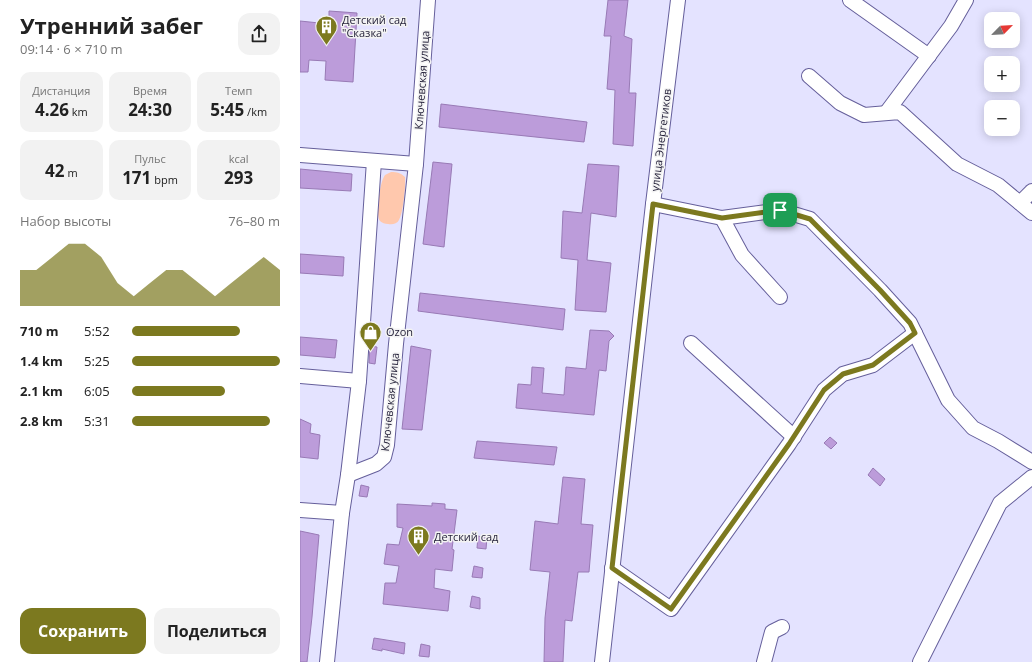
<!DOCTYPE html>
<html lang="ru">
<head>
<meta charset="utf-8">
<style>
  body { margin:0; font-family:"Open Sans",sans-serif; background:#f2f2f2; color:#222; height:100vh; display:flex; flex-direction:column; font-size:15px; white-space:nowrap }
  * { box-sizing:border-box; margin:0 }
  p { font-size:13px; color:#767676 }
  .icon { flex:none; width:22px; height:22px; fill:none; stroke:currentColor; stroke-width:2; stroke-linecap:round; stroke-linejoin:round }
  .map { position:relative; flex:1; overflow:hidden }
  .side { display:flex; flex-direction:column; background:#fff; width:300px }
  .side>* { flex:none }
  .needle { width:26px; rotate:66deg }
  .tools { position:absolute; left:684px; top:12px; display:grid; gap:8px }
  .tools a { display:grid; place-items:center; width:36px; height:36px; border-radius:8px; background:#fff; box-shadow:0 2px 10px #0003; font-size:20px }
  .pin { position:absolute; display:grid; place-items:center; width:34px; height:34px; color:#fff; margin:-17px; border-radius:8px; box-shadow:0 2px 6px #0006 }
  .round { display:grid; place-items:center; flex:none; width:42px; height:42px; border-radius:12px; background:#f2f2f2 }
  .head { display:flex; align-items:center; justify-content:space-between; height:68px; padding:0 20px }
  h1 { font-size:22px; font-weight:700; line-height:30px }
  .stats { display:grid; grid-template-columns:repeat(3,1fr); gap:6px; height:68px; padding:4px 20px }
  .stats div { display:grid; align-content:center; border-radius:10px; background:#f2f2f2; text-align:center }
  .stats b { font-size:17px; font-weight:700 }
  .stats small { font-size:11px; font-weight:400 }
  .stats p { font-size:11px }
  .chart { height:112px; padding:8px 20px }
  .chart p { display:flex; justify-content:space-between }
  .chart svg { width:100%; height:72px; margin-top:4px; fill:#7c791f; opacity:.7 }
  .button { display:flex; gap:8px; margin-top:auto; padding:8px 20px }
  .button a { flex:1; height:46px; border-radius:12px; background:#7c791f; color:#fff; font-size:16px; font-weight:700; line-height:46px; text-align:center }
  .button a+a { background:#f2f2f2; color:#222 }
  ul { padding:0 20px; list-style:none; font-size:13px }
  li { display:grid; grid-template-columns:64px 48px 1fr; align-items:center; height:30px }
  li i { height:10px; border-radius:5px; background:#7c791f }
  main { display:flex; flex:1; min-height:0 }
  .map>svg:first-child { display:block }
</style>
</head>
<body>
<main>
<section class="side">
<div class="head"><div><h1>Утренний забег</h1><p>09:14 · 6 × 710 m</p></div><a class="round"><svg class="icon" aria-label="share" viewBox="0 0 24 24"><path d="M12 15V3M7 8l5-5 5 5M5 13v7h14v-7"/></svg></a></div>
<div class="stats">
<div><p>Дистанция</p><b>4.26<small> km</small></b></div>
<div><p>Время</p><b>24:30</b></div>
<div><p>Темп</p><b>5:45<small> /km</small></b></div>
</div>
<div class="stats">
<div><b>42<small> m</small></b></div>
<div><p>Пульс</p><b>171<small> bpm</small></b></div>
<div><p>kcal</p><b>293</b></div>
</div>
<div class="chart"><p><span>Набор высоты</span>76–80 m</p>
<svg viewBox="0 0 160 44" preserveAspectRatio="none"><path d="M0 44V22L10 22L20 14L30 6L40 6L50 14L60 30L70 38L80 30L90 22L100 22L110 30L120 38L130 30L140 22L150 14L160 22V44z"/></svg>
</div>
<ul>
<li><b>710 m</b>5:52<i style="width:73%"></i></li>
<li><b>1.4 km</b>5:25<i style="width:100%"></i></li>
<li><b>2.1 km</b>6:05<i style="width:63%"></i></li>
<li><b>2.8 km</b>5:31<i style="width:93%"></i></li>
</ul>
<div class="button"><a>Сохранить</a><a>Поделиться</a></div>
</section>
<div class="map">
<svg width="732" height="662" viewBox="0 0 732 662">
  <rect width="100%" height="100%" fill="#e4e3ff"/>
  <path fill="#ffc8ad" d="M 91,172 C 97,172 101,173 105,177 C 106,185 103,214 99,220 C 97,224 92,225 88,224 C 85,224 82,223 80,221 C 75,214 80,181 85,175 C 87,174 89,173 91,172 Z"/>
  <g fill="#bc9cda" stroke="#987ab5">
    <path d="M 308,0 L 328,0 L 324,36 L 332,39 L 329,93 L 336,93 L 333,146 L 313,144 L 315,90 L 307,89 L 311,36 L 304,36 Z"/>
    <path d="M 29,11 L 57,13 L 53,82 L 25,80 L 26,61 L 9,60 L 8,72 L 0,72 L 0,21 L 29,24 Z"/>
    <path d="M 141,104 L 287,122 L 284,142 L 139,127 Z"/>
    <path d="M 133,162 L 152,164 L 144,247 L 123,244 Z"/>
    <path d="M 288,164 L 319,166 L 316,217 L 291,213 L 287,260 L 311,263 L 306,312 L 275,310 L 278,260 L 261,258 L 263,211 L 282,213 Z"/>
    <path d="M 0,169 L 52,174 L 51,191 L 0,188 Z"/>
    <path d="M 0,254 L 44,257 L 43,276 L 0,273 Z"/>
    <path d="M 120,293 L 265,309 L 263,330 L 118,311 Z"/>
    <path d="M 290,330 L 309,331 L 314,336 L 309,341 L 306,371 L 299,370 L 294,415 L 216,408 L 218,384 L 231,385 L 232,367 L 244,368 L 242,393 L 264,395 L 266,367 L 286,369 Z"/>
    <path d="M 0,337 L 37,340 L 35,358 L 0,355 Z"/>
    <path d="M 70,346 L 77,347 L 75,364 L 69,363 Z"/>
    <path d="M 111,346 L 131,350 L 122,430 L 102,429 Z"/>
    <path d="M 0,419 L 11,424 L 10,433 L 20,435 L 18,459 L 0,457 Z"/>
    <path d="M 530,437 L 537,443 L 531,449 L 524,443 Z"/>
    <path d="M 177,441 L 257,447 L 254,465 L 174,458 Z"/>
    <path d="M 573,468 L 585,479 L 580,486 L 568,475 Z"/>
    <path d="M 263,477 L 285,479 L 281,524 L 293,525 L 289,572 L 278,572 L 272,621 L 265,620 L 263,662 L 244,662 L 245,618 L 250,572 L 230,570 L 235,521 L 258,524 Z"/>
    <path d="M 61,485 L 69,487 L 67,497 L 59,496 Z"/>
    <path d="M 132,503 L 145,504 L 145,509 L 157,510 L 152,549 L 154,550 L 152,571 L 135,569 L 134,588 L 150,591 L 148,611 L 83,604 L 85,583 L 96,583 L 99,566 L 84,564 L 87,544 L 99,545 L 103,528 L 97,527 L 97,504 L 132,506 Z"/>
    <path d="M 0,531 L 19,535 L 12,617 L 7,662 L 0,662 Z"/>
    <path d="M 178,536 L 187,538 L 186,549 L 177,548 Z"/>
    <path d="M 174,566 L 183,568 L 182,578 L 172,577 Z"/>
    <path d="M 172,596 L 180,598 L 180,609 L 170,607 Z"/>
    <path d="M 74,638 L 105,643 L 104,654 L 82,649 L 82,651 L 72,649 Z"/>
    <path d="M 121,644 L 130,646 L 129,657 L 119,656 Z"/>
  </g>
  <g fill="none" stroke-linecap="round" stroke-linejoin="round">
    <defs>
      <g id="minor">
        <path d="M 550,0 L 629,56"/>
        <path d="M 509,76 L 540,103 L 564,115 L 600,112 L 657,164 L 698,185 L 732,213"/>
        <path d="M 586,113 L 651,26 L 666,0"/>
        <path d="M 0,155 L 116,164"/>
        <path d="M 720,203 L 732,191"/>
        <path d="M 353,204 L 422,218 L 480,210 L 510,219 L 580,290 L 610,323 L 648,400 L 673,428 L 698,441 L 732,462"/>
        <path d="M 422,218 L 442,255 L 480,297"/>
        <path d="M 391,343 L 494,437"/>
        <path d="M 0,376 L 59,381"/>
        <path d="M 48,475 L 76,464 L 84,457 L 87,445 L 96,344 L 116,164 L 128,0"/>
        <path d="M 0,510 L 42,513"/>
        <path d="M 312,568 L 371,609 L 489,444 L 524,390 L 543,374 L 573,365 L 615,333"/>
        <path d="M 27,662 L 42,513 L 48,475 L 59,381 L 74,161"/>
        <path d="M 302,662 L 353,204 L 378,0"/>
        <path d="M 464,662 L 472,632 L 482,627"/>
        <path d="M 620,662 L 700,503 L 732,477"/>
      </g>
    </defs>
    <use href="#minor" stroke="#655f9b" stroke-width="16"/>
    <use href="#minor" stroke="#fff" stroke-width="14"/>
  </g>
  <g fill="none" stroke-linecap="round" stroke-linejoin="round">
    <defs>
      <path id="route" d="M 353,204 L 422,218 L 480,210 L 510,219 L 580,290 L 610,323 L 615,333 L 573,365 L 543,374 L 524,390 L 489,444 L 371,609 L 312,568 Z"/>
    </defs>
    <use href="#route" stroke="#fff" stroke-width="8"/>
    <use href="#route" stroke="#7c791f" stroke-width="5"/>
  </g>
  <defs>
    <symbol id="building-pin" viewBox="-11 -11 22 30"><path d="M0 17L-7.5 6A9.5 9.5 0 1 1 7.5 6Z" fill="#7c791f" stroke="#f3f3f3"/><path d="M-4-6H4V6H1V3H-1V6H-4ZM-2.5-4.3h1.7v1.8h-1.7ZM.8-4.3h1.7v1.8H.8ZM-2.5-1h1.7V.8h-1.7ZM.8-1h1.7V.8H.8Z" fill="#fff"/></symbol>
    <symbol id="shop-pin" viewBox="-11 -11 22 30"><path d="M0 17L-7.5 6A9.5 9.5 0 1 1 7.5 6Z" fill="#7c791f" stroke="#f3f3f3"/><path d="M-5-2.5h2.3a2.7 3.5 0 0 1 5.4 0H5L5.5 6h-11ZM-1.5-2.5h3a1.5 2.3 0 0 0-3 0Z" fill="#fff"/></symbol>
  </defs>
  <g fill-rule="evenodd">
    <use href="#building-pin" x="14" y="14" width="25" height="34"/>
    <use href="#shop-pin" x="58" y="320" width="25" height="34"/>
    <use href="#building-pin" x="106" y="524" width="25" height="34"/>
  </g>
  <g text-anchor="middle" stroke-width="3" stroke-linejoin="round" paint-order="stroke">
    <g font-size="11" fill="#201d36" stroke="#f3f3f3" text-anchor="start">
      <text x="42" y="24">Детский сад<tspan x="42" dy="13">"Сказка"</tspan></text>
      <text x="86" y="336">Ozon</text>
      <text x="134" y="541">Детский сад</text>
    </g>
    <g font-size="11" fill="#201d36" stroke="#f3f3f3">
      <text transform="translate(122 80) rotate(-86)" y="4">Ключевская улица</text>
      <text transform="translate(361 140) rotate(-83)" y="4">улица Энергетиков</text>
      <text transform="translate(90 402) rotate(-84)" y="4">Ключевская улица</text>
    </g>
  </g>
</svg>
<div class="tools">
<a><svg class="needle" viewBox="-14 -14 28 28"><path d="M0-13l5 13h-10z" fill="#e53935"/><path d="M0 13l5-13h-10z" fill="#767676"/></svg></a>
<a>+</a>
<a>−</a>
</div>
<div class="pin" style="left:480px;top:210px;background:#1e9e55"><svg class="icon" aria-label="arrive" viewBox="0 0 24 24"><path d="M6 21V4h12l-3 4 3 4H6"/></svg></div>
</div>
</main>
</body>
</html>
